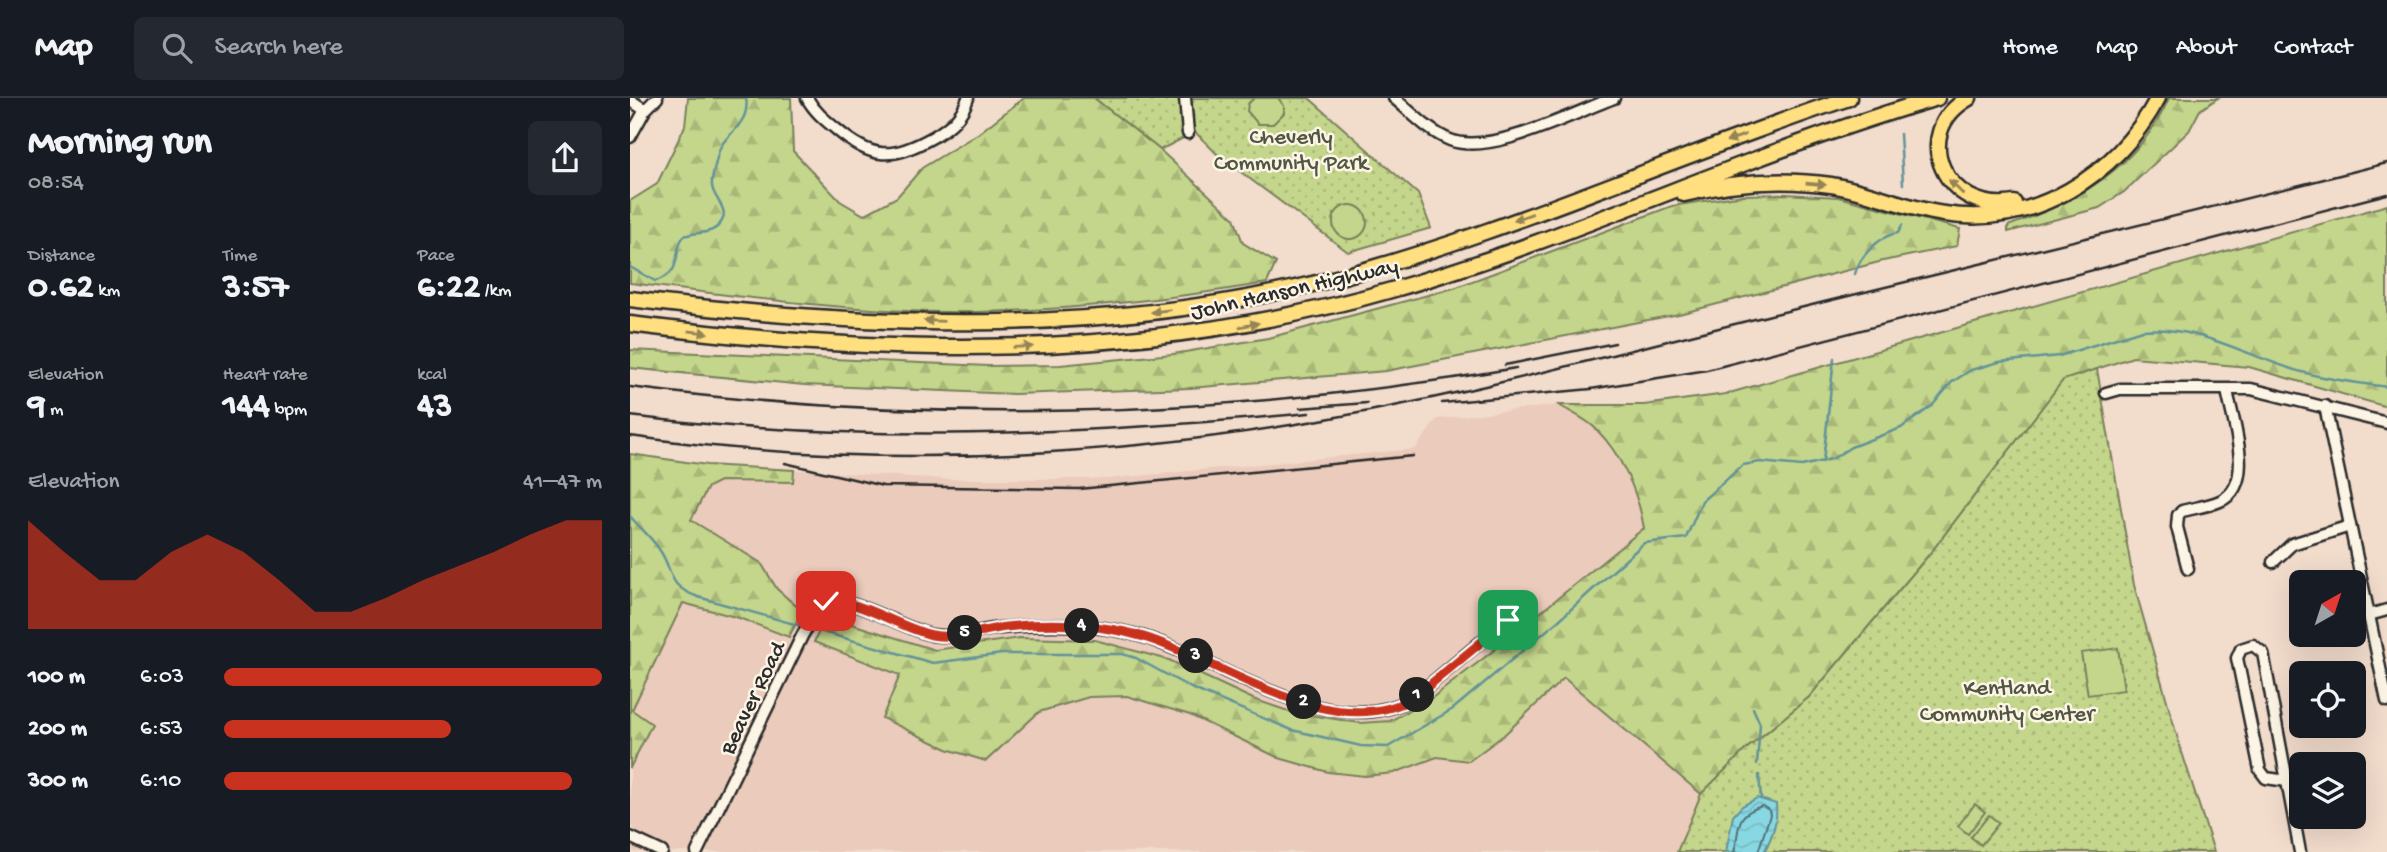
<!DOCTYPE html>
<html lang="en">
<head>
<meta charset="utf-8">
<style>
  body { margin:0; font-family:"Gochi Hand",sans-serif; background:#242831; color:#f1f3f6; height:100vh; display:flex; flex-direction:column; font-size:26px; white-space:nowrap }
  * { box-sizing:border-box; margin:0 }
  p { font-size:23px; color:#9ea1a6 }
  .icon { flex:none; width:38px; height:38px; fill:none; stroke:currentColor; stroke-width:2; stroke-linecap:round; stroke-linejoin:round }
  .map { position:relative; flex:1; overflow:hidden }
  .drawer { display:flex; flex-direction:column; background:#171b24; width:630px }
  .drawer>* { flex:none }
  .needle { width:46px; rotate:39deg }
  .fabs { position:absolute; left:1659px; top:472px; display:grid; gap:14px }
  .fabs a { display:grid; place-items:center; width:77px; height:77px; border-radius:10px; background:#171b24; box-shadow:0 7px 28px #0002; font-size:35px }
  .pin { position:absolute; display:grid; place-items:center; width:60px; height:60px; color:#fff; margin:-30px; border-radius:14px; box-shadow:0 4px 10px #0006 }
  .km { position:absolute; width:35px; height:35px; margin:-18px; border-radius:50%; background:#222; color:#fff; font-size:19px; line-height:35px; text-align:center }
  .round { display:grid; place-items:center; flex:none; width:74px; height:74px; border-radius:10px; background:#242831 }
  .summary { display:flex; align-items:center; justify-content:space-between; height:119px; padding:0 28px }
  h1 { font-size:38px; font-weight:700; line-height:52px }
  .metrics { display:grid; grid-template-columns:repeat(3,1fr); gap:10px; height:119px; padding:7px 28px }
  .metrics div { display:grid; align-content:center }
  .metrics b { font-size:35px; font-weight:700 }
  .metrics small { font-size:19px; font-weight:400 }
  .metrics p { font-size:19px }
  .chart { height:196px; padding:14px 28px }
  .chart p { display:flex; justify-content:space-between }
  .chart svg { width:100%; height:126px; margin-top:7px; fill:#c8321e; opacity:.7 }
  ul { padding:0 28px; list-style:none; font-size:23px }
  li { display:grid; grid-template-columns:112px 84px 1fr; align-items:center; height:52px }
  li i { height:18px; border-radius:9px; background:#c8321e }
  header { display:flex; align-items:center; gap:42px; box-sizing:border-box; height:98px; padding:0 35px; background:#171b24; border-bottom:2px solid #363941 }
  header strong { font-size:33px }
  nav { display:flex; gap:38px; margin-inline-start:auto; font-size:24px }
  .search { width:490px; height:63px; background:#242831; display:flex; align-items:center; gap:18px; box-sizing:border-box; padding:0 24px; border-radius:10px; color:#9ea1a6; font-size:26px }
  main { display:flex; flex:1; min-height:0 }
  .map>svg:first-child { display:block }
</style>
</head>
<body>
<header>
<strong>Map</strong>
<div class="search"><svg class="icon" aria-label="search" viewBox="0 0 24 24"><circle cx="10" cy="10" r="6"/><path d="M15 15l6 6"/></svg>Search here</div>
<nav><a>Home</a><a>Map</a><a>About</a><a>Contact</a></nav>
</header>
<main>
<section class="drawer">
<div class="summary"><div><h1>Morning run</h1><p>08:54</p></div><a class="round"><svg class="icon" aria-label="share" viewBox="0 0 24 24"><path d="M12 15V3M7 8l5-5 5 5M5 13v7h14v-7"/></svg></a></div>
<div class="metrics">
<div><p>Distance</p><b>0.62<small> km</small></b></div>
<div><p>Time</p><b>3:57</b></div>
<div><p>Pace</p><b>6:22<small> /km</small></b></div>
</div>
<div class="metrics">
<div><p>Elevation</p><b>9<small> m</small></b></div>
<div><p>Heart rate</p><b>144<small> bpm</small></b></div>
<div><p>kcal</p><b>43</b></div>
</div>
<div class="chart"><p><span>Elevation</span>41–47 m</p>
<svg viewBox="0 0 160 44" preserveAspectRatio="none"><path d="M0 44V6L10 17L20 27L30 27L40 17L50 11L60 17L70 27L80 38L90 38L100 33L110 27L120 22L130 17L140 11L150 6L160 6V44z"/></svg>
</div>
<ul>
<li><b>100 m</b>6:03<i style="width:100%"></i></li>
<li><b>200 m</b>6:53<i style="width:60%"></i></li>
<li><b>300 m</b>6:10<i style="width:92%"></i></li>
</ul>
</section>
<div class="map">
<svg width="1757" height="754" viewBox="0 0 1757 754">
  <defs>
    <pattern id="grass-dots" width="8" height="8" patternUnits="userSpaceOnUse" patternTransform="scale(1.75)"><rect width="8" height="8" fill="#c4d68b"/><path d="M2 2h.1M6 6h.1" fill="none" stroke="#a9b878" stroke-width="1.8" stroke-linecap="round"/></pattern>
    <pattern id="forest-firs" width="22" height="20" patternUnits="userSpaceOnUse" patternTransform="scale(1.75)"><rect width="22" height="20" fill="#c4d68b"/><path d="M5 1l3.5 6h-7zM16 11l3.5 6h-7z" fill="#a9b878"/></pattern>
    <pattern id="water-waves" width="16" height="10" patternUnits="userSpaceOnUse" patternTransform="scale(1.75)"><rect width="16" height="10" fill="#88d8e3"/><path d="M0 5q4-4 8 0t8 0" fill="none" stroke="#76bac3"/></pattern>
  </defs>
  <rect width="100%" height="100%" fill="#f2dccc"/>
  <filter id="ink" filterUnits="userSpaceOnUse"><feTurbulence type="fractalNoise" baseFrequency=".0143" numOctaves="2"/><feDisplacementMap in="SourceGraphic" scale="14" xChannelSelector="R" yChannelSelector="G"/><feConvolveMatrix kernelMatrix="1 2 1 2 8 2 1 2 1" color-interpolation-filters="sRGB"/></filter>
  <g filter="url(#ink)">
    <g fill="#ebcbbb">
      <path d="M 929,307 L 966,330 L 996,374 L 1009,406 L 1014,430 L 863,553 L 802,600 L 760,623 L 730,625 L 661,614 L 623,601 L 542,564 L 390,540 L 305,552 L 172,513 L 147,491 L 131,465 L 61,422 L 78,389 L 91,383 L 163,383 L 164,372 L 314,381 L 477,381 L 785,351 L 807,321 Z"/>
      <path d="M 53,504 L 184,544 L 270,577 L 356,663 L 409,614 L 459,599 L 497,598 L 560,617 L 649,660 L 698,674 L 735,678 L 764,675 L 807,659 L 839,663 L 874,637 L 934,580 L 1071,696 L 1047,754 L 0,754 L 4,730 L 0,727 L 0,670 L 22,627 L 2,613 Z"/>
    </g>
    <g fill="url(#grass-dots)" stroke="#78805b" stroke-width="2">
      <path d="M 464,0 L 679,0 L 788,96 L 801,130 L 718,154 L 588,57 L 565,34 L 530,52 Z"/>
      <path d="M 1467,271 L 1504,487 L 1549,645 L 1584,754 L 1047,754 L 1071,696 L 1116,651 L 1179,599 L 1301,454 L 1433,282 Z"/>
    </g>
    <g fill="url(#forest-firs)" stroke="#78805b" stroke-width="2">
      <path d="M 58,0 L 161,0 L 163,53 L 210,103 L 234,117 L 267,99 L 292,70 L 349,35 L 394,0 L 464,0 L 530,52 L 604,120 L 613,145 L 646,165 L 637,185 C 540,201 447,212 348,214 C 232,216 115,199 0,185 L 0,103 L 27,86 L 55,28 Z"/>
      <path d="M 1539,0 L 1588,0 L 1570,12 L 1559,33 L 1494,94 L 1469,110 L 1378,134 L 1378,128 C 1446,104 1509,69 1539,0 Z"/>
      <path d="M 1155,96 L 1208,99 L 1330,131 L 1327,148 L 1253,163 L 1049,216 L 756,273 L 560,290 L 384,296 L 174,287 L 0,270 L 0,252 L 358,268 L 430,267 L 543,256 L 638,240 L 824,190 L 1042,108 L 1113,97 Z"/>
      <path d="M 1757,107 L 1757,309 L 1619,269 L 1503,259 L 1433,282 L 1301,454 L 1179,599 L 1116,651 L 1071,696 L 934,580 L 874,637 L 839,663 L 807,659 L 764,675 L 735,678 L 698,674 L 649,660 L 560,617 L 497,598 L 459,599 L 409,614 L 356,663 L 317,651 L 252,620 L 270,577 L 184,544 L 196,518 L 305,552 L 390,540 L 465,542 L 539,562 L 623,601 L 661,614 L 730,625 L 760,623 L 802,600 L 863,553 L 1014,430 C 1008,395 992,357 966,331 C 957,321 940,314 929,307 L 1014,307 L 1096,296 Z"/>
      <path d="M 0,356 L 77,367 L 164,372 L 163,384 L 90,383 L 78,389 L 61,422 L 131,465 L 147,491 L 172,513 L 159,539 L 109,520 L 53,505 L 2,612 L 22,626 L 0,670 Z"/>
    </g>
    <g fill="#c4d68b" stroke="#78805b" stroke-width="2">
      <path d="M 624,0 L 648,0 L 654,8 L 654,15 L 643,26 L 628,26 L 617,13 L 618,6 Z"/>
      <circle cx="720" cy="124" r="17"/>
      <path d="M 1488,550 L 1494,592 L 1458,597 L 1451,555 Z"/>
      <path d="M 1345,706 L 1355,714 L 1338,736 L 1328,728 Z"/>
      <path d="M 1359,717 L 1369,725 L 1351,747 L 1341,739 Z"/>
    </g>
    <path fill="url(#water-waves)" stroke="#639399" stroke-width="2" d="M 1127,700 L 1146,706 C 1148,724 1142,739 1134,754 L 1096,754 L 1103,718 L 1112,708 Z"/>
    <g fill="none" stroke-linecap="round" stroke-linejoin="round">
      <path stroke="#507075" stroke-width="2" d="M 1104,754 C 1111,729 1103,717 1132,708 L 1139,712 L 1140,717 L 1128,754"/>
      <g stroke="#639399" stroke-width="2.5">
        <path d="M 1270,36 L 1273,86"/>
        <path d="M 0,169 L 25,183 C 56,174 41,153 54,138 C 68,133 83,138 92,123 C 99,110 83,100 82,88 C 81,79 86,65 88,56 C 92,36 121,28 116,0"/>
        <path d="M 1225,176 C 1229,159 1250,137 1268,135 L 1272,127"/>
        <path d="M 1193,364 L 1204,260"/>
        <path d="M 0,418 C 9,429 21,439 29,451 C 45,474 35,487 68,499 L 303,565 L 372,556 L 492,556 L 506,560 L 561,590 L 662,632 L 731,648 L 758,649 L 823,611 L 928,523 L 1014,445 L 1056,440 L 1072,403 L 1113,367 L 1130,364 L 1172,368 L 1202,361 L 1221,349 L 1271,330 L 1302,308 L 1322,284 L 1341,272 L 1369,264 L 1429,258 L 1512,232 C 1571,227 1617,259 1672,274 C 1699,282 1729,285 1757,289"/>
        <path d="M 1123,610 L 1130,626 L 1127,666"/>
        <path d="M 1129,677 L 1131,701"/>
      </g>
      <defs>
        <g id="minor">
          <path d="M 177,0 C 184,13 195,22 206,31 C 242,62 262,62 303,39 C 320,29 332,19 338,0"/>
          <path d="M 555,0 L 558,35"/>
          <path d="M 764,0 C 781,14 799,34 820,42 C 861,58 943,15 984,0"/>
          <path d="M 0,2 L 15,12"/>
          <path d="M 0,39 L 15,12 L 27,0"/>
          <path d="M 1476,295 L 1490,291 L 1621,291 L 1757,325"/>
          <path d="M 1695,308 L 1757,603"/>
          <path d="M 1643,464 L 1662,446 L 1720,428"/>
          <path d="M 1558,471 L 1547,429 L 1548,417 L 1552,413 C 1564,410 1578,408 1590,403 C 1627,387 1602,322 1597,292"/>
          <path d="M 1739,517 L 1757,512"/>
          <path d="M 1623,547 L 1633,555 L 1657,683 L 1636,680 L 1630,672 L 1607,560 L 1611,551 Z"/>
          <path d="M 1657,683 L 1670,754"/>
          <path d="M 0,739 L 32,754"/>
          <path d="M 67,754 L 172,538 L 188,510 L 196,503 C 227,500 271,530 302,537 C 324,541 349,532 371,530 C 418,525 468,525 514,539 C 592,563 704,648 785,599 L 894,508"/>
        </g>
        <g id="highway">
          <path d="M 1339,0 C 1277,35 1316,117 1384,105"/>
          <path d="M 1054,96 C 1101,84 1153,80 1201,87 C 1240,93 1276,111 1314,116 C 1404,130 1486,78 1528,0"/>
          <path d="M 0,201 C 230,230 469,240 695,183 C 874,137 1043,58 1219,0"/>
          <path d="M 0,226 C 258,259 513,264 765,191 C 949,138 1123,53 1307,0"/>
        </g>
      </defs>
      <use href="#minor" stroke="#2b2b2b" stroke-width="15"/>
      <use href="#highway" stroke="#2b2b2b" stroke-width="19"/>
      <use href="#minor" stroke="#fcf5e5" stroke-width="10"/>
      <use href="#highway" stroke="#ffdf80" stroke-width="14"/>
      <g stroke="#2b2b2b" stroke-width="2.5">
        <path d="M 875,267 L 985,245"/>
        <path d="M 0,289 C 293,327 595,320 886,270"/>
        <path d="M 812,305 L 961,291 L 1077,272 L 1757,96"/>
        <path d="M 670,310 L 737,305"/>
        <path d="M 0,318 C 227,346 452,337 679,315"/>
        <path d="M 0,338 C 246,373 490,361 734,314 C 869,288 1003,251 1137,218 C 1343,167 1551,118 1757,65"/>
        <path d="M 155,365 L 253,388 L 449,391 L 783,358"/>
      </g>
    </g>
    <defs><path id="oneway-solid" d="M-6-.8H1V-3.2L6.5 0L1 3.2V.8H-6Z" transform="scale(1.75)"/></defs>
    <g fill="#958556">
      <use href="#oneway-solid" transform="translate(1106 40) rotate(160)"/>
      <use href="#oneway-solid" transform="translate(1186 86) rotate(5)"/>
      <use href="#oneway-solid" transform="translate(1326 89) rotate(-135)"/>
      <use href="#oneway-solid" transform="translate(893 119) rotate(160)"/>
      <use href="#oneway-solid" transform="translate(531 213) rotate(173)"/>
      <use href="#oneway-solid" transform="translate(304 223) rotate(-178)"/>
      <use href="#oneway-solid" transform="translate(619 227) rotate(-11)"/>
      <use href="#oneway-solid" transform="translate(68 234) rotate(6)"/>
      <use href="#oneway-solid" transform="translate(393 249) rotate(-2)"/>
    </g>
  </g>
  <g fill="none" stroke-linecap="round" stroke-linejoin="round" filter="url(#ink)">
    <defs>
      <path id="route" d="M 196,503 C 227,500 270,530 302,537 C 325,542 353,532 376,529 C 421,524 470,526 514,539 C 593,563 703,648 785,599 L 878,522"/>
    </defs>
    <use href="#route" stroke="#fff" stroke-width="14"/>
    <use href="#route" stroke="#c8321e" stroke-width="9"/>
  </g>
  <g text-anchor="middle" stroke-width="5" stroke-linejoin="round" paint-order="stroke">
    <g font-size="23" fill="#515643" stroke="#fcf5e5">
      <text x="661" y="45">Cheverly<tspan x="661" dy="26">Community Park</tspan></text>
      <text x="1377" y="596">Kentland<tspan x="1377" dy="26">Community Center</tspan></text>
    </g>
    <g font-size="23" fill="#2b2b2b" stroke="#fcf5e5">
      <text transform="translate(664 189) rotate(-13)" y="8">John Hanson Highway</text>
      <text transform="translate(121 599) rotate(-64)" y="8">Beaver Road</text>
    </g>
  </g>
</svg>
<div class="fabs">
<a><svg class="needle" viewBox="-14 -14 28 28"><path d="M0-13l5 13h-10z" fill="#e53935"/><path d="M0 13l5-13h-10z" fill="#9ea1a6"/></svg></a>
<a><svg class="icon" aria-label="locate" viewBox="0 0 24 24"><circle cx="12" cy="12" r="6"/><path d="M12 2v4M12 18v4M2 12h4M18 12h4"/></svg></a>
<a><svg class="icon" aria-label="layers" viewBox="0 0 24 24"><path d="M12 4l9 5-9 5-9-5zM3 14l9 5 9-5"/></svg></a>
</div>
<div class="pin" style="left:878px;top:522px;background:#1e9e55"><svg class="icon" aria-label="arrive" viewBox="0 0 24 24"><path d="M6 21V4h12l-3 4 3 4H6"/></svg></div>
<div class="pin" style="left:196px;top:503px;background:#d93025"><svg class="icon" aria-label="check" viewBox="0 0 24 24"><path d="M5 12l5 5 9-10"/></svg></div>
<b class="km" style="left:787px;top:597px">1</b>
<b class="km" style="left:674px;top:604px">2</b>
<b class="km" style="left:566px;top:558px">3</b>
<b class="km" style="left:452px;top:528px">4</b>
<b class="km" style="left:335px;top:535px">5</b>
</div>
</main>
</body>
</html>
